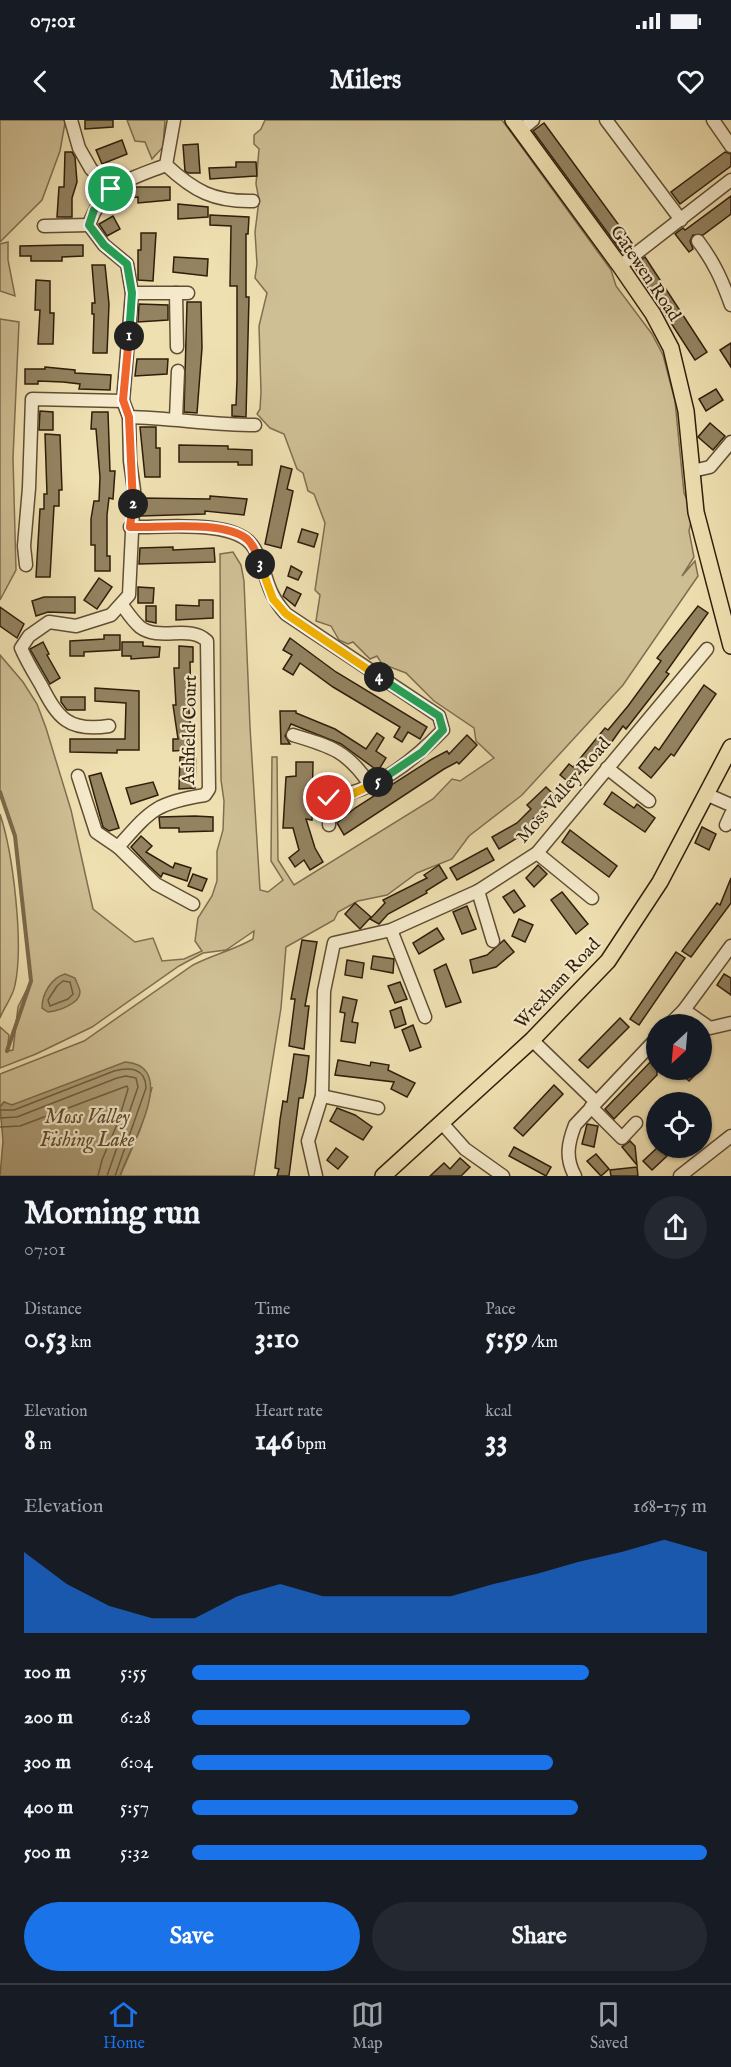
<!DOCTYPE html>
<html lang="en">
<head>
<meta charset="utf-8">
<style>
  body { margin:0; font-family:"IM FELL English",serif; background:#242831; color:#f1f3f6; height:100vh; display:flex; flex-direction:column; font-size:22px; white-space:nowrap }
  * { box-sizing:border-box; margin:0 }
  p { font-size:20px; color:#9ea1a6 }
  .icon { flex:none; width:33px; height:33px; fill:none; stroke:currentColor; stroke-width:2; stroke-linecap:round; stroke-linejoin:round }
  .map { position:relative; height:1056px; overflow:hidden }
  .drawer { display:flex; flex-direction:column; background:#171b24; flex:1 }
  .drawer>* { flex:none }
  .needle { width:39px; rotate:206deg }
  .tools { position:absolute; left:646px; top:894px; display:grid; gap:12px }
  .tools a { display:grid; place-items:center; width:66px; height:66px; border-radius:50%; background:#171b24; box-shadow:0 2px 4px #0004; font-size:30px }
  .pin { position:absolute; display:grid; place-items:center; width:51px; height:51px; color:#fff; margin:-26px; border:3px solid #fff; border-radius:50%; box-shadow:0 2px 6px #0007 }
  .km { position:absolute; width:30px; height:30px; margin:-15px; border-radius:50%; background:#222; color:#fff; font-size:16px; line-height:30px; text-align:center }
  .round { display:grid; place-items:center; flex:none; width:63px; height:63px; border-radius:32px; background:#242831 }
  .head { display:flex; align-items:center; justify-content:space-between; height:102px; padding:0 24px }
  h1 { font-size:33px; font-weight:800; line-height:45px }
  .stats { display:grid; grid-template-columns:repeat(3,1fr); gap:9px; height:102px; padding:6px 24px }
  .stats div { display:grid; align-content:center }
  .stats b { font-size:30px; font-weight:800 }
  .stats small { font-size:16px; font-weight:400 }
  .stats p { font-size:16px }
  .chart { height:168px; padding:12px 24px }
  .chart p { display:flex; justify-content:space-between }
  .chart svg { width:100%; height:108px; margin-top:6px; fill:#1a73e8; opacity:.7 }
  .cta { display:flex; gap:12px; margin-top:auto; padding:12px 24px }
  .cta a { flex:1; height:69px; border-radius:36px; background:#1a73e8; color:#fff; font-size:24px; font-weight:800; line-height:69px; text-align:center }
  .cta a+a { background:#242831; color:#f1f3f6 }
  ul { padding:0 24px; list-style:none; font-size:20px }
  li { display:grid; grid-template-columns:96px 72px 1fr; align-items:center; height:45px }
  li i { height:15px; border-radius:8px; background:#1a73e8 }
  .status { display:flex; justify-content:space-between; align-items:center; height:42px; padding:0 30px; background:#171b24; direction:ltr }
  .status svg { height:16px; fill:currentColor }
  header { display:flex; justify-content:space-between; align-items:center; height:78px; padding:0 24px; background:#171b24; font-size:27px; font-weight:800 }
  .tabs { display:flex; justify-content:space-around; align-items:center; height:84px; border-top:2px solid #363941; background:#171b24; font-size:16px; color:#9ea1a6 }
  .tabs a { display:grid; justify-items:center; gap:3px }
  .tabs .active { color:#1a73e8 }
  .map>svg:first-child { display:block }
</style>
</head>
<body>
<div class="status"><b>07:01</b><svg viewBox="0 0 49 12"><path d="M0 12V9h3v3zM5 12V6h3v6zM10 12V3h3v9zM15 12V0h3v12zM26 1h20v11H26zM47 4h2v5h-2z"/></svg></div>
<header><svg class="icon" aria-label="back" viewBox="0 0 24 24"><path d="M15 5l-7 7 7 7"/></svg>Milers<svg class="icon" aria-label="heart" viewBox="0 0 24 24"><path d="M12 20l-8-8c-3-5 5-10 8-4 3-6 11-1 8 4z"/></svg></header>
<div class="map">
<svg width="731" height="1056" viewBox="0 0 731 1056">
  <rect width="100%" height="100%" fill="#efe0b1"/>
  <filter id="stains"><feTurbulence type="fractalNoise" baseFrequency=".00333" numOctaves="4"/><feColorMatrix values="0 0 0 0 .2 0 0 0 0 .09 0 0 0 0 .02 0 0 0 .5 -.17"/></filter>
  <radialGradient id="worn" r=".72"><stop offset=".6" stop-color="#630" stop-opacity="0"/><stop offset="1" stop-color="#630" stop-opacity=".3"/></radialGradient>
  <g fill="#cfbf95" stroke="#806e50" stroke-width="1.5">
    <path d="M 0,0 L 64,0 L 65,3 L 60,31 L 42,80 L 0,122 Z"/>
    <path d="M 127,0 L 165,0 L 163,27 L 152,39 L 145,22 L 135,21 Z"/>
    <path d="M 265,0 L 502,0 L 611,150 L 616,166 L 652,214 L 663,235 L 675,281 L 684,373 L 693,393 L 689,411 L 694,437 L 682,456 L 695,441 L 698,456 L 623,565 L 522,675 L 469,716 L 452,739 L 417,753 L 387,775 L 358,781 L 338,792 L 334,800 L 286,827 L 281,888 L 254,1056 L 120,1056 L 140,1010 L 152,968 L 9,985 L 4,982 L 0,987 L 0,954 L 84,921 L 193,845 C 212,835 234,830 253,819 L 254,811 L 226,830 L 203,833 L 179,846 L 92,907 L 36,934 L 0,948 L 0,907 L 9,915 L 7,931 L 13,930 L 18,887 L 31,861 L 15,716 L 0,672 L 0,535 L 23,562 L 37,584 L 46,608 L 71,690 L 93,789 L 135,822 L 153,818 L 162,841 L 184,839 L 202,831 L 195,821 L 198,798 L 212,776 L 217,761 L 217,731 L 223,710 L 224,681 L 221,660 L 220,434 L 233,432 L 241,445 L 244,461 L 250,607 L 260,770 L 268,772 L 283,760 L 271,741 L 272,637 L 277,637 L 278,740 L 294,765 L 433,679 L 452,659 L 460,661 L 494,638 L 476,621 L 474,608 L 434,581 L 406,553 L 382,544 L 377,536 L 370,539 L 353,522 L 348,524 L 339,520 L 331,506 L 316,501 L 320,475 L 315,470 L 325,403 L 314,374 L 308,371 L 303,353 L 297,349 L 284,314 L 270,308 L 257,294 L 260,289 L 261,272 L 259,206 L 267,173 L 255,158 L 257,144 L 255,112 L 259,80 L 256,64 L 259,29 L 254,24 L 254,15 L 261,9 Z"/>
    <path d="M 8,122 L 8,140 L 15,176 L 0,171 L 0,124 Z"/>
    <path d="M 0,199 L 19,202 L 13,338 L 16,450 L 0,480 Z"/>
    <path d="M 0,694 C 13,733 24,824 15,865 C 13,877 4,887 0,898 Z"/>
  </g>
  <g fill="#ae9e78" stroke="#7c6b4c" stroke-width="1.5">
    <path d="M 65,854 L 75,858 C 76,862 80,868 80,872 C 80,884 58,891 48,892 L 42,888 C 42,874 51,858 65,854 Z"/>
    <path d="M 125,942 C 181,946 129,1027 120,1056 L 0,1056 L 3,1021 L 0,987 L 4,982 L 12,985 Z"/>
  </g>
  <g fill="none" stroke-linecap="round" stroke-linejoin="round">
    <g stroke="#6f5e41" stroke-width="1.5">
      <path d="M 63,861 L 70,862 L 73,874 L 68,879 L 50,886 L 48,880 L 57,866 Z"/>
      <path d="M 0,990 L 14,990 L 114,951 C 130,947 146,948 146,968 L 115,1056"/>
      <path d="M 0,998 L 17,997 L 117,958 L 126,956 L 136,958 L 138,967 L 107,1056"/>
      <path d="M 0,1007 L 20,1006 L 127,966 L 128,969 L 118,1002 L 102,1040 L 98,1056"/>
    </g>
    <path stroke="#7c6b4c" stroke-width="4" d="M 0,672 L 15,716 L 31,861 L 7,931"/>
  </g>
  <g fill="#938361" stroke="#301e0a" stroke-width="1.5">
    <path d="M 85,0 L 113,0 L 113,7 L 85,9 Z"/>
    <path d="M 544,3 L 632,123 L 621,131 L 533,11 Z"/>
    <path d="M 122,20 L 127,34 L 102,44 L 96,30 Z"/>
    <path d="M 198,24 L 200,53 L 188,53 L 185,51 L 183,25 Z"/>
    <path d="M 65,32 L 72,32 L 75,37 L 77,62 L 72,78 L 72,97 L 57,97 L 59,67 L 64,67 Z"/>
    <path d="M 725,32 L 731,34 L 731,46 L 680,84 L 671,72 Z"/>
    <path d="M 236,42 L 256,42 L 257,56 L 210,59 L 209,48 L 236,47 Z"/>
    <path d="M 132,67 L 170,67 L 170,80 L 138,83 L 138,77 L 120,79 L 120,75 Z"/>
    <path d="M 731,76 L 731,94 L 703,115 L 693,115 L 690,121 L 693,129 L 689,132 L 675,114 L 683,108 L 685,110 Z"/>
    <path d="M 178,84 L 208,87 L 208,97 L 178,99 Z"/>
    <path d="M 210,95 L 249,97 L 248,114 L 246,114 L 246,177 L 249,177 L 246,297 L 232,296 L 232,285 L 236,285 L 237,260 L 237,166 L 230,166 L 231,106 L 210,105 Z"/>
    <path d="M 113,96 L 120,109 L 107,116 L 99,104 Z"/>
    <path d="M 141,113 L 156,113 L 153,161 L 138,160 L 138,130 L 141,130 Z"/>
    <path d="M 65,125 L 83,125 L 83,136 L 62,137 L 62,141 L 31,141 L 31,136 L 20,136 L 20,126 Z"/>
    <path d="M 174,137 L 208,139 L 207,156 L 173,152 Z"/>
    <path d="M 645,137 L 707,232 L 695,240 L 634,146 Z"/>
    <path d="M 92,145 L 105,145 L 109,184 L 107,233 L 93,233 L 94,194 L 92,194 L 92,183 L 95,183 Z"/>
    <path d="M 36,160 L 50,161 L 50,193 L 54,193 L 53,224 L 38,224 L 40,190 L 35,190 Z"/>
    <path d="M 187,182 L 201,182 L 202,228 L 197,293 L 184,292 Z"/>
    <path d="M 139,184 L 168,185 L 168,200 L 138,202 Z"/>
    <path d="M 731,223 L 731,247 L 720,230 Z"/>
    <path d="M 137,239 L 168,239 L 167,254 L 135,256 Z"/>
    <path d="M 45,247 L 75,250 L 75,253 L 111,255 L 110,270 L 79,269 L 80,264 L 63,262 L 38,261 L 38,264 L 25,264 L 25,249 L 45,249 Z"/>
    <path d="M 716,269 L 723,280 L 706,291 L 699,279 Z"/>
    <path d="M 40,291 L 53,292 L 53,310 L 39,310 Z"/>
    <path d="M 92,292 L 108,292 L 110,351 L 115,351 L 113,379 L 109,378 L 107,395 L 107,436 L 110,436 L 110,451 L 95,451 L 95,425 L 91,425 L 91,399 L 94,381 L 99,381 L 100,357 L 96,309 L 91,309 Z"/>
    <path d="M 710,303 L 725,316 L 713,330 L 698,317 Z"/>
    <path d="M 140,307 L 156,307 L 156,328 L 160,328 L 160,357 L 145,357 Z"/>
    <path d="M 45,314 L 60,315 L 62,370 L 59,370 L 59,386 L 54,386 L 50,457 L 36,457 L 40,389 L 44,389 L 44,374 L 47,374 Z"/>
    <path d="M 179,325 L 228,326 L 228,329 L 252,330 L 252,345 L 238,345 L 238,342 L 179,342 Z"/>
    <path d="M 281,346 L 292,349 L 287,369 L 293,371 L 281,428 L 265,424 Z"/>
    <path d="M 210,376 L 247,379 L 244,395 L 205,391 L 205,394 L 141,396 L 142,378 L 210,379 Z"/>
    <path d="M 302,409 L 318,414 L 314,427 L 298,422 Z"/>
    <path d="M 173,427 L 173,430 L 214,428 L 215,442 L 139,444 L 140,428 Z"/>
    <path d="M 291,446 L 302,452 L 298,460 L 288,456 Z"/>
    <path d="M 99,458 L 112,467 L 97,489 L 84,480 Z"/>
    <path d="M 138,467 L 154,468 L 153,483 L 138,483 Z"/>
    <path d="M 287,467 L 301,474 L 295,486 L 283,476 Z"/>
    <path d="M 44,477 L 75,477 L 75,493 L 48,492 L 36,496 L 32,481 Z"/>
    <path d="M 199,480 L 213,480 L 213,498 L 176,500 L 176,485 L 199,486 Z"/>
    <path d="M 146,486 L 156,486 L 156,503 L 146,501 Z"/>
    <path d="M 698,486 L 708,493 L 666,552 L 669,554 L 626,609 L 623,606 L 606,630 L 604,629 L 588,650 L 585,647 L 571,664 L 560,655 L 569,644 L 573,647 L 605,608 L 608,610 L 628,586 L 661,541 L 657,538 Z"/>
    <path d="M 0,487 L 24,504 L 17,518 L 0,506 Z"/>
    <path d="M 104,515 L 120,515 L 120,530 L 84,532 L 84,536 L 70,536 L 70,521 L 104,519 Z"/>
    <path d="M 290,518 L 336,552 L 427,607 L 420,619 L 408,612 L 402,622 L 394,617 L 400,607 L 333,567 L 300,543 L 293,555 L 283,549 L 292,535 L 283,530 Z"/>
    <path d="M 43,522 L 49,534 L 47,535 L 60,558 L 50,564 L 30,529 Z"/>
    <path d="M 122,522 L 143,522 L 143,526 L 160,527 L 159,537 L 131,539 L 131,536 L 122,536 Z"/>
    <path d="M 179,526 L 193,527 L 193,542 L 190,542 L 191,583 L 188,583 L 192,617 L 187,617 L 187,630 L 173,631 L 173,619 L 178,619 L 173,585 L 176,585 L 174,548 L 179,548 Z"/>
    <path d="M 704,565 L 716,574 L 674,636 L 671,634 L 651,658 L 639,648 L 655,627 L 659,630 Z"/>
    <path d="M 95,568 L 139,571 L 139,630 L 117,630 L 117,633 L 70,632 L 70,619 L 125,619 L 126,583 L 95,581 Z"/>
    <path d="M 61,577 L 85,577 L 85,590 L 67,590 L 61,582 Z"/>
    <path d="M 280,591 L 296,591 L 296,593 L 335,609 L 366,629 L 377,613 L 384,618 L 376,631 L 386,638 L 378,651 L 341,624 L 291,604 L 285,616 L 290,624 L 281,624 Z"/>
    <path d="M 467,615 L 477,625 L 459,644 L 457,642 L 444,649 L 344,715 L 337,703 L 355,688 L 432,639 L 447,631 L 449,634 Z"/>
    <path d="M 180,637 L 196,638 L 195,668 L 179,669 Z"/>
    <path d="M 296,642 L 313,642 L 312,700 L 306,699 L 315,728 L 323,742 L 310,750 L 304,740 L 295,747 L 289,738 L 299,730 L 293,708 L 283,708 L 286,657 L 296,656 Z"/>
    <path d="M 101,653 L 119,708 L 109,711 L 103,707 L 89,656 Z"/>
    <path d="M 153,662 L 158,675 L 131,684 L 126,668 Z"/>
    <path d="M 546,667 L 556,677 L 533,699 L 537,703 L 527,712 L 499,729 L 492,717 L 517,703 L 531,689 L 527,685 Z"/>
    <path d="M 612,672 L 634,688 L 637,684 L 655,698 L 645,712 L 604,684 Z"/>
    <path d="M 195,696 L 213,697 L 213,711 L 179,712 L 179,708 L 160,708 L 159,697 Z"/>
    <path d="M 702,707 L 716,714 L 709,730 L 695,723 Z"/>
    <path d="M 570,710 L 617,746 L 609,757 L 562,722 Z"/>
    <path d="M 141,716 L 152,726 L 146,732 L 173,748 L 175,743 L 191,748 L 187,761 L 163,753 L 161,757 L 148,745 L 131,727 Z"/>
    <path d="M 487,728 L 494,740 L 457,760 L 450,748 Z"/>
    <path d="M 439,745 L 447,758 L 426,771 L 427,773 L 388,794 L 379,804 L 370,799 L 385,783 L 383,780 L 427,758 L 424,755 Z"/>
    <path d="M 538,745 L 547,754 L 534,767 L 526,758 Z"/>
    <path d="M 193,754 L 207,759 L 202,771 L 188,766 Z"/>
    <path d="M 731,758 L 731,783 L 691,837 L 682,831 L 717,783 L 720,785 Z"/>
    <path d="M 514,770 L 525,786 L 514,793 L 503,777 Z"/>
    <path d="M 562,772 L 588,804 L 576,814 L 551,780 Z"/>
    <path d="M 355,783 L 371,797 L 360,809 L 345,794 Z"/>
    <path d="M 467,786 L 476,809 L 462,814 L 453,792 Z"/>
    <path d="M 519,799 L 533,805 L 525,822 L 512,816 Z"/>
    <path d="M 437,808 L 444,819 L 419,834 L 413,823 Z"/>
    <path d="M 302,820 L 317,822 L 305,886 L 309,886 L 304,929 L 289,926 L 295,879 L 291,879 Z"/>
    <path d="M 504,820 L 514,832 L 496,847 L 473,853 L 470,840 L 487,835 Z"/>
    <path d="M 676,832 L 685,838 L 639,905 L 630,899 Z"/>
    <path d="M 373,836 L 394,839 L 393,853 L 371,849 Z"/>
    <path d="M 347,840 L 364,843 L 362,858 L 345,855 Z"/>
    <path d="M 446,844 L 461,882 L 446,887 L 434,850 Z"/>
    <path d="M 724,854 L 731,858 L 731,875 L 717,865 Z"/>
    <path d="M 400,862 L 407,879 L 395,883 L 388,866 Z"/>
    <path d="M 343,877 L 357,880 L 352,902 L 358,903 L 355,923 L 341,921 L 345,893 L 340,892 Z"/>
    <path d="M 401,887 L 406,904 L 395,908 L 390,891 Z"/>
    <path d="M 620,898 L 629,907 L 588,948 L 579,940 Z"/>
    <path d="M 413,905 L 421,927 L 410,931 L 402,910 Z"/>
    <path d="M 294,934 L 309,936 L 306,961 L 303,978 L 299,978 L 289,1056 L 277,1056 L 279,1049 L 275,1048 L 280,1000 L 283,981 L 287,982 Z"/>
    <path d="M 657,935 L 657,955 L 614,999 L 605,989 Z"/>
    <path d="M 338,940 L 370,946 L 371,942 L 389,945 L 388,950 L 415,963 L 407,977 L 391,969 L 394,962 L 335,955 Z"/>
    <path d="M 677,950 L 700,950 L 689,961 Z"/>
    <path d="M 554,965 L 563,974 L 523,1016 L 514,1008 Z"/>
    <path d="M 337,988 L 355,995 L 372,1007 L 363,1020 L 330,1001 Z"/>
    <path d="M 587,1004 L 598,1006 L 594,1027 L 582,1024 Z"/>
    <path d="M 630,1021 L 635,1026 L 637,1045 L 622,1027 Z"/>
    <path d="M 514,1027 L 551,1047 L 546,1056 L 509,1036 Z"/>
    <path d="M 336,1028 L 348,1037 L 338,1049 L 327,1040 Z"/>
    <path d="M 657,1028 L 667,1036 L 652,1050 L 643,1041 Z"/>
    <path d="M 596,1034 L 609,1049 L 601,1056 L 587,1041 Z"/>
    <path d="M 460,1038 L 470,1047 L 461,1056 L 430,1056 L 444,1043 L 450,1049 Z"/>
    <path d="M 637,1047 L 638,1056 L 611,1056 L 610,1050 Z"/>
  </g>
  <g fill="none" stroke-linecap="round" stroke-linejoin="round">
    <defs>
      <g id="minor">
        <path d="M 71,0 L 79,28 L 91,49 L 111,69"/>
        <path d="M 606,0 L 681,100"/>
        <path d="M 713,0 L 731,26"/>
        <path d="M 521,10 L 533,0"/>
        <path d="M 166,45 C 194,71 214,82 253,81"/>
        <path d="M 44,106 L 89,105"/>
        <path d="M 698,121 C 714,142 722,160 731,185"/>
        <path d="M 620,146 L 731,60"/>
        <path d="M 132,173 L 188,173"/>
        <path d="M 176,173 L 177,227"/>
        <path d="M 129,297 C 172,298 212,305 255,305"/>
        <path d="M 176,298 L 178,251"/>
        <path d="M 692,351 L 710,347 L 731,322"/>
        <path d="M 130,407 C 161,408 237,398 254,428 C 269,454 263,468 286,494 L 439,596 L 443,610 C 411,643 375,671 329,678 L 329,705"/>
        <path d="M 26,445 L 24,426 L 29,368 L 32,279 L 123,281"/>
        <path d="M 122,485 C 127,492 133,501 140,507 C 160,522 189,504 207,521 L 209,669 L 205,675 C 155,683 151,690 118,727 L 156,764 L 193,784"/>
        <path d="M 109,606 C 68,612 58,598 41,565 C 34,553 27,542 21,528 L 29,516 L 49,502 L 76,506 L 111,495 L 129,475 L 134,370 L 130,341 L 129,297 L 123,281 L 132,173 L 127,144 L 104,125 L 89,105 C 102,65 130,59 166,45 L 174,0"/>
        <path d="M 293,615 C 330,626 348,631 370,665"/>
        <path d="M 607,648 L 649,681"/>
        <path d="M 78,656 L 96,712 L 118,727"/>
        <path d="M 708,675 L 731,685"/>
        <path d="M 726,705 L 731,694"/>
        <path d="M 537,733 L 592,778"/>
        <path d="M 478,771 L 493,821"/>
        <path d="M 391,810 L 425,897"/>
        <path d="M 684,890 L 710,908 L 731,903"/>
        <path d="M 670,904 L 684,890 L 731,826"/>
        <path d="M 532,920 L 595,981"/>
        <path d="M 322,976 L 378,988"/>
        <path d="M 591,987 L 622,1018 L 636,1003"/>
        <path d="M 441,1002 L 465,1029 L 503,1056"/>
        <path d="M 316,1056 L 308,1021 L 322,976 L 324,871 L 334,823 L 391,810 L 478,771 L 537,733 L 707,529"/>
        <path d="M 575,1056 C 565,1038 568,1023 575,1005 L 657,918"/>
        <path d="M 680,1056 L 731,1016"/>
      </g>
      <g id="major">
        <path d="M 513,0 L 620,146 L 653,194 L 671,228 L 686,291 L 696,392 L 731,526"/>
        <path d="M 383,1056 L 532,920 L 608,841 L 660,762 L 731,627"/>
      </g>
    </defs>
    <use href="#minor" stroke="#604e34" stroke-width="15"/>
    <use href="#major" stroke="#301e0a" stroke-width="18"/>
    <use href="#minor" stroke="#f5ebcc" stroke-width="12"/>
    <use href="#major" stroke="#efe0b1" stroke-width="15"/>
  </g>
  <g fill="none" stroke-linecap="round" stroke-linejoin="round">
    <defs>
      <path id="split-1" d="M 111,69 L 94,90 L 89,105 L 104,125 L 127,144 L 132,173 L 129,216"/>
      <path id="split-2" d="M 129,216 L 123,280 L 129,297 L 133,384"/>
      <path id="split-3" d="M 133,384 L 130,407 C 161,408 223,400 247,419 C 254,425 257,435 260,444"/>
      <path id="split-4" d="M 260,444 L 273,479 L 286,494 L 379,557"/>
      <path id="split-5" d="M 378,662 L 422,632 L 443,610 L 439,596 L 379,557"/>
      <path id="split-6" d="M 329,678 L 352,674 L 378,662"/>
    </defs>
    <use href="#split-1" stroke="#fff" stroke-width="12"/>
    <use href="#split-2" stroke="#fff" stroke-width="12"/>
    <use href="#split-3" stroke="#fff" stroke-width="12"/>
    <use href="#split-4" stroke="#fff" stroke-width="12"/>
    <use href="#split-5" stroke="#fff" stroke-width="12"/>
    <use href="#split-6" stroke="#fff" stroke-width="12"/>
    <use href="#split-1" stroke="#22a559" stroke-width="8"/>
    <use href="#split-2" stroke="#f0652b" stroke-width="8"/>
    <use href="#split-3" stroke="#f0652b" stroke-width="8"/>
    <use href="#split-4" stroke="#f5b400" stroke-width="8"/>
    <use href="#split-5" stroke="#22a559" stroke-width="8"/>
    <use href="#split-6" stroke="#f5b400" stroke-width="8"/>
  </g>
  <g text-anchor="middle" stroke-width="4.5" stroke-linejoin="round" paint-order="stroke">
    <g font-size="18" fill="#301e0a" stroke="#f5ebcc">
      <text transform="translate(646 153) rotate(56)" y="6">Gatewen Road</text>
      <text transform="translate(189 610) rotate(-89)" y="6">Ashfield Court</text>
      <text transform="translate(563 670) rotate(-49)" y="6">Moss Valley Road</text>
      <text transform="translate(557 863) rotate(-47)" y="6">Wrexham Road</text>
    </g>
    <g font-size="20" font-style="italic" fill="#5c4b30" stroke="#f5ebcc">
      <text x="87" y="1003">Moss Valley<tspan x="87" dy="23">Fishing Lake</tspan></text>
    </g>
  </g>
  <rect width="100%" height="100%" filter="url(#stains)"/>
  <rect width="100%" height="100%" fill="url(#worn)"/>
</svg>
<div class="tools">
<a><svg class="needle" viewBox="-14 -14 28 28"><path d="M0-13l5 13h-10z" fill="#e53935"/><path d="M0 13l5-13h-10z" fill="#9ea1a6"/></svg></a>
<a><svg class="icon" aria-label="locate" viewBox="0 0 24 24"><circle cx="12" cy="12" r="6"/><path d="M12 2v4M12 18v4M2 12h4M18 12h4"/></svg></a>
</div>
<div class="pin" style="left:111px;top:69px;background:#1e9e55"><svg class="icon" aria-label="arrive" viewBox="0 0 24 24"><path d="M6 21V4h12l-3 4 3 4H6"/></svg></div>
<div class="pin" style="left:329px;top:678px;background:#d93025"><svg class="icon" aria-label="check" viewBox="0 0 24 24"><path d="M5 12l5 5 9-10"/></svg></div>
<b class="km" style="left:129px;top:216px">1</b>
<b class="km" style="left:133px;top:384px">2</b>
<b class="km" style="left:260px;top:444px">3</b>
<b class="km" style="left:379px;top:557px">4</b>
<b class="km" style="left:378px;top:662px">5</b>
</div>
<section class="drawer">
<div class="head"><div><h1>Morning run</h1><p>07:01</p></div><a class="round"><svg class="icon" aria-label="share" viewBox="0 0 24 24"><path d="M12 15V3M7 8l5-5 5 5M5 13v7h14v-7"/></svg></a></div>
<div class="stats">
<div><p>Distance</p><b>0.53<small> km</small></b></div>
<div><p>Time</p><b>3:10</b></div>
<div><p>Pace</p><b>5:59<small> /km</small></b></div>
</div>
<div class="stats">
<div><p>Elevation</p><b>8<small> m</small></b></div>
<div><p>Heart rate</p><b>146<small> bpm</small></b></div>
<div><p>kcal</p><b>33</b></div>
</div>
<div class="chart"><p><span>Elevation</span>168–175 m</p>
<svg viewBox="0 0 160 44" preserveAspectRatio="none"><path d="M0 44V11L10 24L20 33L30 38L40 38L50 29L60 24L70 29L80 29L90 29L100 29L110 24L120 20L130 15L140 11L150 6L160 11V44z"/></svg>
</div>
<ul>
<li><b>100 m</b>5:55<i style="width:77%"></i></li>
<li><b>200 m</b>6:28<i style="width:54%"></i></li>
<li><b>300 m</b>6:04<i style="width:70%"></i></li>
<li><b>400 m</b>5:57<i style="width:75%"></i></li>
<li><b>500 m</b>5:32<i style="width:100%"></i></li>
</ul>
<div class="cta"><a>Save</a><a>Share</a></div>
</section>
<nav class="tabs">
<a class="active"><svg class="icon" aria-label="home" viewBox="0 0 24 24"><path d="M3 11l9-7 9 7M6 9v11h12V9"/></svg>Home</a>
<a><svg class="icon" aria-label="map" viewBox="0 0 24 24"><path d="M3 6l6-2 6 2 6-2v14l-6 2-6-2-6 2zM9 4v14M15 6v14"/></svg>Map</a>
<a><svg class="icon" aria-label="saved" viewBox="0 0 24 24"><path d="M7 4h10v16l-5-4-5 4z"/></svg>Saved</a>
</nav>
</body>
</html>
